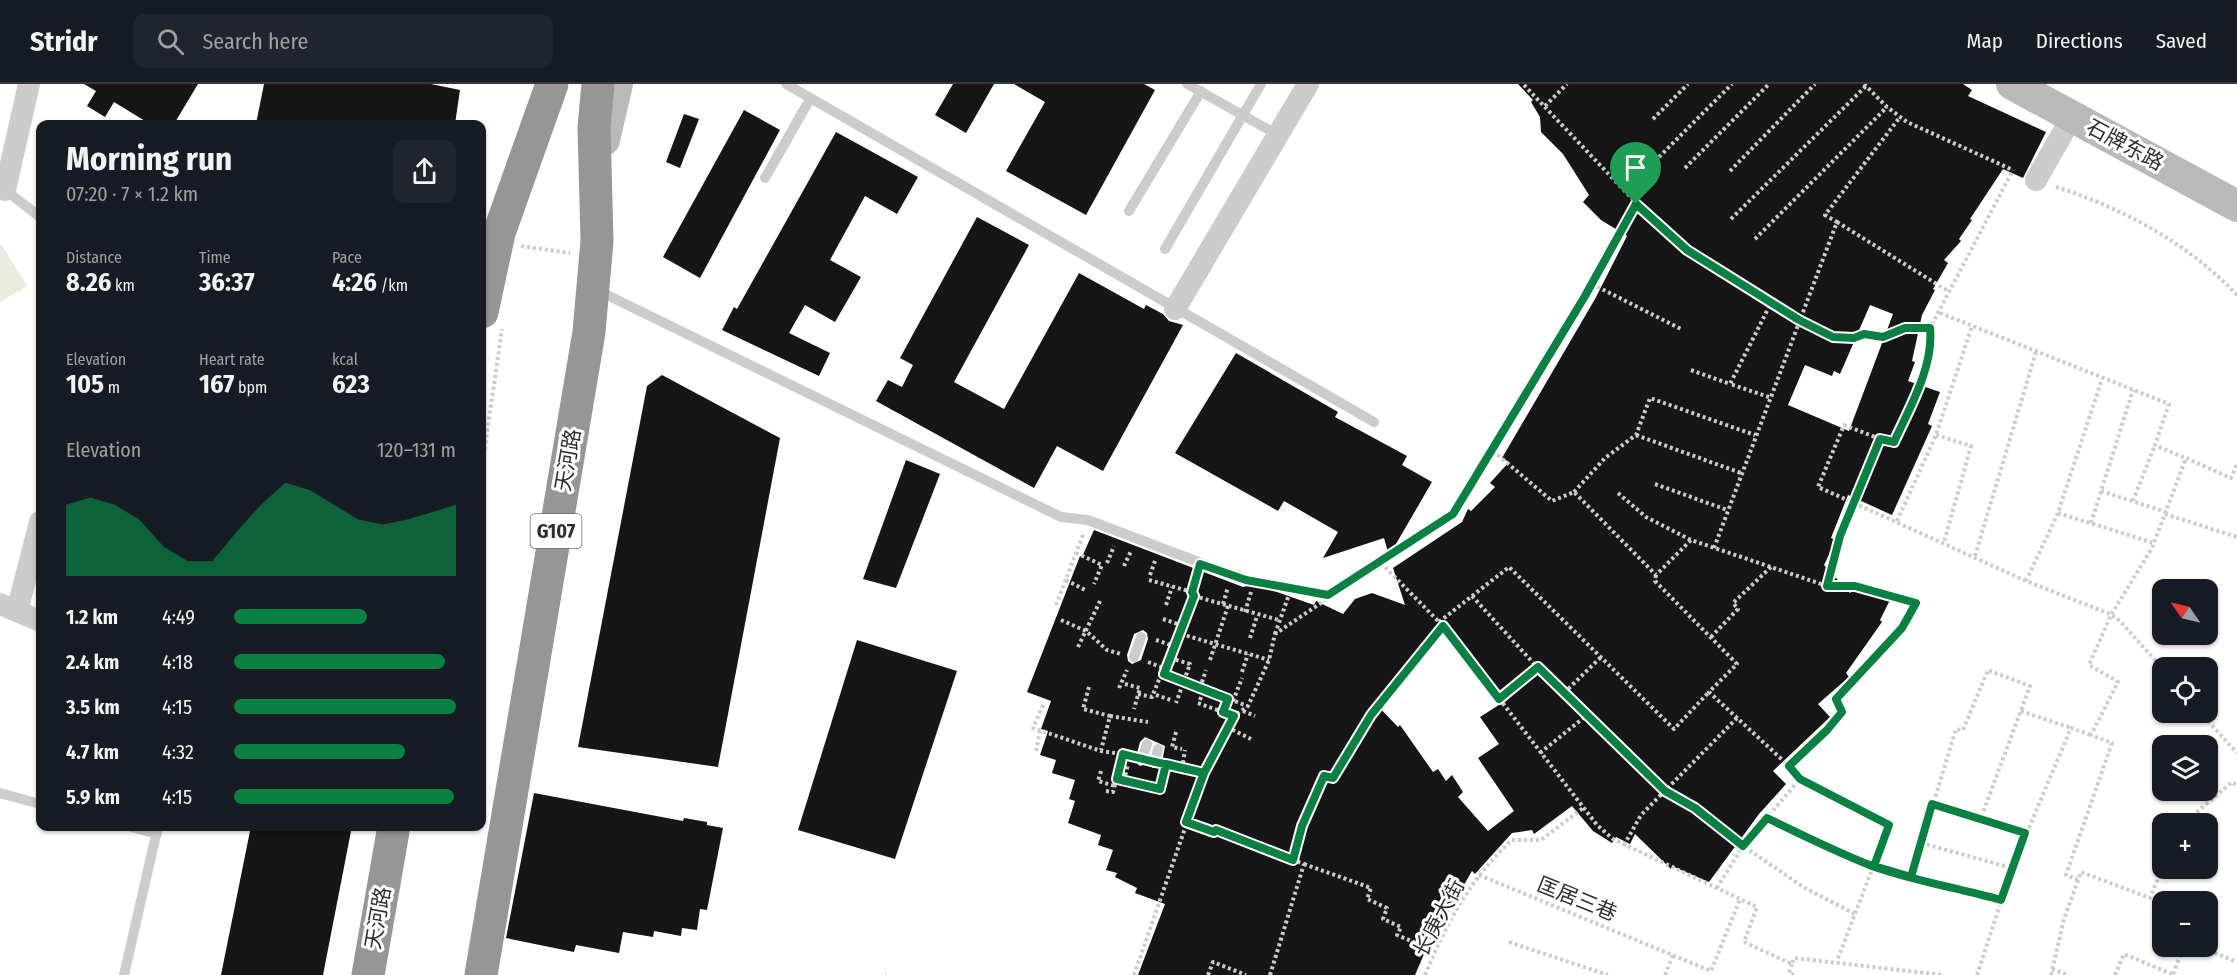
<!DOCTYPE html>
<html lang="en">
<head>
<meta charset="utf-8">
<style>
  body { margin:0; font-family:"Fira Sans Condensed","Noto Sans SC",sans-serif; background:#20242c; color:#f1f3f6; height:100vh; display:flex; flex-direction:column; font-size:22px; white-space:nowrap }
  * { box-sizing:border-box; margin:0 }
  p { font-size:20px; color:#9ea1a6 }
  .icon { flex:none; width:33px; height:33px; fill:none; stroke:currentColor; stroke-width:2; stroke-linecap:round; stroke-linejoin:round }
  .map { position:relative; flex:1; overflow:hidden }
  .panel { position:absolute; left:36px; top:36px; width:450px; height:711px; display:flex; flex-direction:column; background:#171b24; border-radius:12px; box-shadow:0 2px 4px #0004 }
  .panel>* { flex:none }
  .needle { width:39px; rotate:304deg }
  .controls { position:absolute; left:2152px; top:495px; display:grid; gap:12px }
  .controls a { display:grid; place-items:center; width:66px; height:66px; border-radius:12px; background:#171b24; box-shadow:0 2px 4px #0004; font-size:30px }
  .pin { position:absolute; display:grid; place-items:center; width:51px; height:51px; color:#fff; margin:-62px -26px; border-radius:50% 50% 50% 0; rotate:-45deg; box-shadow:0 0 6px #0007 }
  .pin .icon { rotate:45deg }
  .round { display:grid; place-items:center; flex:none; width:63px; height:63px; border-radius:12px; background:#20242c }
  .overview { display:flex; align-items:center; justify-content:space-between; height:102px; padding:0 30px }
  h1 { font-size:33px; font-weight:700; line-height:45px }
  .stats { display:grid; grid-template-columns:repeat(3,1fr); gap:9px; height:102px; padding:6px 30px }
  .stats div { display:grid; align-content:center }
  .stats b { font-size:26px; font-weight:700 }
  .stats small { font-size:16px; font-weight:400 }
  .stats p { font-size:16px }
  .chart { height:168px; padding:12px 30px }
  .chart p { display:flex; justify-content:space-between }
  .chart svg { width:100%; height:108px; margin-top:6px; fill:#0b8043; opacity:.7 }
  ul { padding:0 30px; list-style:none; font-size:20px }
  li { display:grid; grid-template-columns:96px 72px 1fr; align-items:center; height:45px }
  li i { height:15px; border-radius:8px; background:#0b8043 }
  header { display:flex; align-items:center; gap:36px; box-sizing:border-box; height:84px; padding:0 30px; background:#171b24; border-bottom:2px solid #363941 }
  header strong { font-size:28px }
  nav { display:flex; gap:33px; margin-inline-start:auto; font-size:21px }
  .search { width:420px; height:54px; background:#20242c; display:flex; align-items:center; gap:15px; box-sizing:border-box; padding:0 21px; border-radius:12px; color:#9ea1a6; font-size:22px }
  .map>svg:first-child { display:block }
</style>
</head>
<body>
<header>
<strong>Stridr</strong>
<div class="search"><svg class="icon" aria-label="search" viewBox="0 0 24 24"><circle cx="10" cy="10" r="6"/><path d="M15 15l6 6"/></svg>Search here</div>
<nav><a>Map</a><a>Directions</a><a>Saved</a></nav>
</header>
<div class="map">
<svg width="2237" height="891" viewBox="0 0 2237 891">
  <rect width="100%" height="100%" fill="#fff"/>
  <path fill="#e9ebde" d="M 2,161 L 27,202 L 0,218 L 0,162 Z"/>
  <g fill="#161616" fill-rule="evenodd">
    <path d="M 84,0 L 198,0 L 174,40 L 150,40 L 114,18 L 105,33 L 87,22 L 96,7 Z"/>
    <path d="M 264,0 L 431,0 L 460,6 L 455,40 L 256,40 Z"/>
    <path d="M 953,0 L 994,0 L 966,49 L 935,31 Z"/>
    <path d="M 1014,0 L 1144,0 L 1155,6 L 1086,131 L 1006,87 L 1045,18 Z"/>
    <path d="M 1518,0 L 1963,0 L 1972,6 L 1968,12 L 2046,48 L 2023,94 L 2003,85 L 1970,135 L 1972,136 L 1959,155 L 1961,157 L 1944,176 L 1948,179 L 1933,205 L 1935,206 L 1922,231 L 1912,277 L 1915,278 L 1908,297 L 1940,308 L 1928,340 L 1932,342 L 1892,431 L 1848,411 L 1831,454 L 1836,456 L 1824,481 L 1850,509 L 1856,504 L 1861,508 L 1890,516 L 1880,536 L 1882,538 L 1846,589 L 1849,593 L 1818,620 L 1830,633 L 1773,687 L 1786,700 L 1759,730 L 1709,798 L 1674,783 L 1671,785 L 1635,750 L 1630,760 L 1616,753 L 1612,759 L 1593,747 L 1572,722 L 1534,750 L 1532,746 L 1512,749 L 1475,790 L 1472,787 L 1440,842 L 1437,840 L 1415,891 L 1138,891 L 1165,820 L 1135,809 L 1137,804 L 1115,793 L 1117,789 L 1106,786 L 1113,766 L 1098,761 L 1101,751 L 1068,739 L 1075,717 L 1069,715 L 1075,696 L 1052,689 L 1056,676 L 1040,671 L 1048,647 L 1041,645 L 1051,617 L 1027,608 L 1080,472 L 1082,473 L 1094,446 L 1243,503 L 1254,500 L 1314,521 L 1316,517 L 1343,530 L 1355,515 L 1372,509 L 1405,521 L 1393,484 L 1462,438 L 1468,425 L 1471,427 L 1495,403 L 1490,399 L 1509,378 L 1502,374 L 1595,215 L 1627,152 L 1601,136 L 1583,118 L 1589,111 L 1563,70 L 1541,48 L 1540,33 L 1531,18 L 1533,16 ZM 1870,221 L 1893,230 L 1849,347 L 1788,321 L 1805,281 L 1832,292 L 1834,287 L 1840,290 ZM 1438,544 L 1502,619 L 1480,633 L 1499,660 L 1478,674 L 1514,727 L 1488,747 L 1458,713 L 1463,708 L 1452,691 L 1446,697 L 1438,685 L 1433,688 L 1400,641 L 1398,643 L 1375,619 L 1399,594 ZM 1143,546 L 1147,549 L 1148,555 L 1141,576 L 1132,580 L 1128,577 L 1127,571 L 1134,550 ZM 1145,653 L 1165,662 L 1162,679 L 1158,684 L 1153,684 L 1148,679 L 1140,682 L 1135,677 L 1140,658 Z"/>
    <path d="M 744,26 L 780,46 L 700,194 L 663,173 Z"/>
    <path d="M 684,30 L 699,35 L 680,84 L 666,78 Z"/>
    <path d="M 836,48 L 918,93 L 897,130 L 865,112 L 830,176 L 861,193 L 835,238 L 805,221 L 789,249 L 830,269 L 819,292 L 722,246 L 734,223 L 737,225 Z"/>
    <path d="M 977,133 L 1029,161 L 954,298 L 1004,325 L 1079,189 L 1144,225 L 1146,221 L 1163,230 L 1169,237 L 1183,241 L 1103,387 L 1057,362 L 1034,404 L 876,317 L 888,296 L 902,303 L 913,281 L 900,274 Z"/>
    <path d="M 1236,269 L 1338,328 L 1335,333 L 1407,372 L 1402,381 L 1432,398 L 1389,472 L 1384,454 L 1323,474 L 1338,448 L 1284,417 L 1278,427 L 1175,369 Z"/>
    <path d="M 662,291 L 780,354 L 718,683 L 578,663 L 647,302 Z"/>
    <path d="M 906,376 L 940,390 L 896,504 L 863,495 Z"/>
    <path d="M 857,556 L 957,587 L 895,775 L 798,746 Z"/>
    <path d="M 534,709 L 683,737 L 684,734 L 707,738 L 707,741 L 723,744 L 707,826 L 700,825 L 697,846 L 682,844 L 681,852 L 654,847 L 653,853 L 623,848 L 619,869 L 576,861 L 574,868 L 506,854 Z"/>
    <path d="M 251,742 L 352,742 L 323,891 L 221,891 Z"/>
  </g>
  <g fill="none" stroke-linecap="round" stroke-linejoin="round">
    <g stroke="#ccc" stroke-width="4" stroke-dasharray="3 3" stroke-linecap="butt">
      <path d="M 1864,0 L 1887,23 L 1907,38 L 2013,86"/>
      <path d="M 1545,22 L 1567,0"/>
      <path d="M 1653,35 L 1688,0"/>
      <path d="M 1685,84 L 1769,0"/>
      <path d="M 1730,87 L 1815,0"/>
      <path d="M 2056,103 C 2123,124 2189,160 2237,211"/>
      <path d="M 1625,107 L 1732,0"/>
      <path d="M 1637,120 L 1687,166 L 1799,236 L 1833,253 L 1854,254 L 1864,250 L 1883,253 L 1905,244 L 1930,244 L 2013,86"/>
      <path d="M 1731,135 L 1866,2"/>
      <path d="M 1837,138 L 1948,207"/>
      <path d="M 1755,155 L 1887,23"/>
      <path d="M 521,162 L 570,169"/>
      <path d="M 1592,200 L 1683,246"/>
      <path d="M 1940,229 L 2169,320 L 2155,361 L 2185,374"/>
      <path d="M 1691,286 L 1730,300"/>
      <path d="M 1769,313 L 1730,300 L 1771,219"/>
      <path d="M 1636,351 L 1741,389"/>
      <path d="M 1936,351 L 1971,362 L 1944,458"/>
      <path d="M 1880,355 L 1844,341 L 1818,403 L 1854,419 L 1880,355 L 1894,358 C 1910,323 1934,282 1930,244"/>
      <path d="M 1493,367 L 1552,417 L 1574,408 L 1656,491 L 1691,456 L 1827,502 L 1841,452 L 1854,419 L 2026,497 L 2110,530 L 2120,537 L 2163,585"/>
      <path d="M 482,383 L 502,245"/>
      <path d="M 1655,400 L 1727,426"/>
      <path d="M 2101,407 L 2166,428"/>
      <path d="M 1574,408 L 1605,374 L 1636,351 L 1650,314 L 1755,351"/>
      <path d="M 1618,409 L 1646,433 L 1691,456"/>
      <path d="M 2133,417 L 2155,361"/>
      <path d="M 2058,429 L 2154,459"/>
      <path d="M 2165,430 L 2237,453"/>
      <path d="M 1897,437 L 1936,351 L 1972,242"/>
      <path d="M 2091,439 L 2133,306"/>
      <path d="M 1714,464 L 1837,138 L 1825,131 L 1900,33"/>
      <path d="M 1076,469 L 1102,481 L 1094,500"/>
      <path d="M 1975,472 L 2036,268"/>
      <path d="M 1107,479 L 1114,462"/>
      <path d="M 1381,479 L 1443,542 L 1597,741 L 1613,755 L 1757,823 L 1744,858 L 1792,880 L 1794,874 L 1944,891"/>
      <path d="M 1124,482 L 1131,467"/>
      <path d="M 1150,491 L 1155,477"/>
      <path d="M 1656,491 L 1655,497 L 1737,580 L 1709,608 L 1789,682"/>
      <path d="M 1066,496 L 1087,507"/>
      <path d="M 1149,496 L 1192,508"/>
      <path d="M 1259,497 L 1328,511 L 1336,506"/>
      <path d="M 2026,497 L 2058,429 L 2102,295"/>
      <path d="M 1194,512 L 1279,536"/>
      <path d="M 1472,512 L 1537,583 L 1665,707 L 1695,724 L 1743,762 L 1805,804 L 1855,830"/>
      <path d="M 1223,520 L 1228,503"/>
      <path d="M 1056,521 L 1083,451"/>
      <path d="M 1166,521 L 1172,503"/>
      <path d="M 1245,528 L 1251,508"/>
      <path d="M 1163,535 L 1183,542"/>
      <path d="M 1061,536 L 1086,547 L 1107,566 L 1121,570"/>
      <path d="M 1439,538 L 1509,483 L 1674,645 L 1709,608"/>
      <path d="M 1181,550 L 1269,576"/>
      <path d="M 1275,550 L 1291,505"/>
      <path d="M 1711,553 L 1738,525 L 1733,519 L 1771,483"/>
      <path d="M 1250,554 L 1257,532"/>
      <path d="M 1156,556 L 1177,563"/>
      <path d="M 1078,563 L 1101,515"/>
      <path d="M 1170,574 L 1190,580 L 1176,619"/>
      <path d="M 1210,576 L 1228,522"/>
      <path d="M 1148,578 L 1166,585 L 1194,512 L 1192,508 L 1197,492"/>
      <path d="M 1242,588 L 1248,570"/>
      <path d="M 1125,600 L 1140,604 L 1134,625"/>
      <path d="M 1089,603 L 1083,625 L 1110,632 L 1101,666"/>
      <path d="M 1119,604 L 1127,586"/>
      <path d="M 1200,604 L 1206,586"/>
      <path d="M 1564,609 L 1601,573"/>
      <path d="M 1138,610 L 1152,613 L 1162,588 L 1247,622"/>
      <path d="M 1156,611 L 1171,616"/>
      <path d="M 1499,615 L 1537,583"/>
      <path d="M 1200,616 L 1204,605"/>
      <path d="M 1233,617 L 1242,594"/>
      <path d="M 1198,619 L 1234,632"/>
      <path d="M 1043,621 L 1033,644 L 1101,667 L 1128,671"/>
      <path d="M 1243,627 L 1255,632"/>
      <path d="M 2021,627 L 2071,644"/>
      <path d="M 1223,628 L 1228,615"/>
      <path d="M 2200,628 L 2237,669"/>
      <path d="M 1110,632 L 1148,638"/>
      <path d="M 1227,643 L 1251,655"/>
      <path d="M 1176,648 L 1172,663 L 1182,665"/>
      <path d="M 1036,667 L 1040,647"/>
      <path d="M 1540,669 L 1587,631"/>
      <path d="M 1167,680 L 1204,689"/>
      <path d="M 1182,685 L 1185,666"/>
      <path d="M 1101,687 L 1098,697 L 1115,702"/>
      <path d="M 1117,695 L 1160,705 L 1164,689"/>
      <path d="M 1800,695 L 1889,741 L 1837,877"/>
      <path d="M 1124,697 L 1128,680"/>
      <path d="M 1106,707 L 1113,708 L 1123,670"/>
      <path d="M 1932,720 L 2025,749"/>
      <path d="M 1767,734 L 1823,762 L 1873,782 L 2001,816"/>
      <path d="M 1186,738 L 1214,748 L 1216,746 L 1293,776"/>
      <path d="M 2183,740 L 2232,698 L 2237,702"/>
      <path d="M 1921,759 L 2012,784"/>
      <path d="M 1624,761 L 1641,731 L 1737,634"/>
      <path d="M 1304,780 L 1371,804 L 1367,815 L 1387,824 L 1383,835 L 1401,843 L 1397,851 L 1435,867"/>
      <path d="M 1479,791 L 1711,887 L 1740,815"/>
      <path d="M 1911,793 L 1956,645 L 1963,646 L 1988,586 L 2030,602 L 1981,734"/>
      <path d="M 2078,796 L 2066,791 L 2112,659 L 2091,651 L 2118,598 L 2089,581 L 2111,531 L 2152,464 L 2186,374 L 2231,394 L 2237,380"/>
      <path d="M 1717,804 L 1743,762 L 1800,695 L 1789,682 L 1827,646 L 1842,628 L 1836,615 L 1902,544 L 1916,519 L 1855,502 L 1827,502"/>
      <path d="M 1509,858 L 1608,891"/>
      <path d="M 2198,862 L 2237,878"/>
      <path d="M 1792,880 L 1789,889 L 1794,891"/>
      <path d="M 2052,885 L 2068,891"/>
      <path d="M 2173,890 L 2184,862"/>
      <path d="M 885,891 L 886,891"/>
      <path d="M 1134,891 L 1207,681 L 1234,632 L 1248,622 L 1269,576 L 1275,550 L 1453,430 L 1638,121 L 1523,0"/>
      <path d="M 1208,891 L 1213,878 L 1246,891"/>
      <path d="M 1270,891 L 1304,780 L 1293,776 L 1302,742 L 1324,692 L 1333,694 L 1371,631 L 1443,542"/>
      <path d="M 1425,891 C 1446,840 1471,793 1512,756 L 1541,756 L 1583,724"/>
      <path d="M 1665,891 L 1673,871"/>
      <path d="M 1977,891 L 2012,784 L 2071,644 L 2091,651"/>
      <path d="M 2051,891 L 2064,835 L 2081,788 L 2150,814 L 2163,782"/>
      <path d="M 2115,891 L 2124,870 L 2174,891"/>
    </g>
    <g stroke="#ccc" stroke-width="10">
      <path d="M 786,0 L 1374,338"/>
      <path d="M 1187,0 L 1278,51"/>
      <path d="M 765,94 L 810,15"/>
      <path d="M 5,106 L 40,133"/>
      <path d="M 1129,127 L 1201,7"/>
      <path d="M 1165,165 L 1261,0"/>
      <path d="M 597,206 L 1061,433 L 1088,436 L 1246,496"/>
      <path d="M 1134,573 L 1141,553"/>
      <path d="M 1142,675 L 1147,660"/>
      <path d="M 1155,677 L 1158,665"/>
      <path d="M 0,709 L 40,720"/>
      <path d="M 128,742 L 157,750"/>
      <path d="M 124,891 L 158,742"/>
    </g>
    <g stroke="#ccc" stroke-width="22">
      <path d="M 2036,96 L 2072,33"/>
      <path d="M 5,106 L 29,0"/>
      <path d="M 1175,225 L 1308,0"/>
      <path d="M 0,520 L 40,537"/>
      <path d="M 17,527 L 40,438"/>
    </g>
    <g stroke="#b9b9b9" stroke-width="32">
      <path d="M 2012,0 L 2237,122"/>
      <path d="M 604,56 L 617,0"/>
    </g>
    <g stroke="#969696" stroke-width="33">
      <path d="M 482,228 L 499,149 L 552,0"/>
      <path d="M 368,891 L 394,742"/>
      <path d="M 481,891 L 589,248 L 597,157 L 594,43 L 598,0"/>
    </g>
  </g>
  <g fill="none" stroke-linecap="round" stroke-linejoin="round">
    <defs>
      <path id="route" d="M 1636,120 L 1585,212 L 1453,430 L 1328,511 L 1246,496 L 1200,480 L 1192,508 L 1194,512 L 1164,590 L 1228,615 L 1223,628 L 1234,632 L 1204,689 C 1177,683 1150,677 1123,670 L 1117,695 L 1160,705 L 1166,680 L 1204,689 L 1186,738 L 1214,748 L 1216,746 L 1293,776 L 1302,742 L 1324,692 L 1333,694 L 1371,631 L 1443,542 L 1499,615 L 1538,583 L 1665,707 L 1695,724 L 1743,762 L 1767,734 C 1802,751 1836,768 1872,782 C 1914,797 1958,804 2001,816 L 2025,749 L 1932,720 L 1911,793 L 1874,782 L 1889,741 L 1800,695 L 1789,682 L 1827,646 L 1842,628 L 1836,615 L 1902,544 L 1916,519 L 1855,502 L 1827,502 L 1840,452 L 1880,355 L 1894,358 C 1910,323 1934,282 1930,244 L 1905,244 L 1883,253 L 1864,250 L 1854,254 L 1833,253 L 1799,236 L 1687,166 L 1636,120"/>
    </defs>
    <use href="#route" stroke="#fff" stroke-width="12"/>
    <use href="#route" stroke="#0b8043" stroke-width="8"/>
  </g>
  <g text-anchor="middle" stroke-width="6" stroke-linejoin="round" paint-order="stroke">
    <rect fill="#fff" stroke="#6d6d6d" stroke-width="1.5" x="530.5" y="430" width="51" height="34" rx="4.5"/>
    <g font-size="20" font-weight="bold" fill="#2f2f2f">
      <text x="556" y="454">G107</text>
    </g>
    <g font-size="21" fill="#2f2f2f" stroke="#fff">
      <text transform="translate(2125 61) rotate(28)" y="7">石牌东路</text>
      <text transform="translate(568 376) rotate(-80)" y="7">天河路</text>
      <text transform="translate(1577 815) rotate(22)" y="7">匡居三巷</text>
      <text transform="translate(378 834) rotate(-80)" y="7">天河路</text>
      <text transform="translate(1439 834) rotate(-62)" y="7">长庚大街</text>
    </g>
  </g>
</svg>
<div class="controls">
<a><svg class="needle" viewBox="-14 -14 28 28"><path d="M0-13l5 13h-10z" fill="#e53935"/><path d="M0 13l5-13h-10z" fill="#9ea1a6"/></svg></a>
<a><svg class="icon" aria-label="locate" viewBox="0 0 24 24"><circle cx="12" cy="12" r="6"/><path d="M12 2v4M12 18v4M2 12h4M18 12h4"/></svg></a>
<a><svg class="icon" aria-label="layers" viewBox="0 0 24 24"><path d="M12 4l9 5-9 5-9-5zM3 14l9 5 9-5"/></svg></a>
<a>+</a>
<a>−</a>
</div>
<div class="pin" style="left:1636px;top:120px;background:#1e9e55"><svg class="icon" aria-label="arrive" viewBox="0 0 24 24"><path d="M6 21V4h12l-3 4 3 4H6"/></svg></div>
<section class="panel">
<div class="overview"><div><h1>Morning run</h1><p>07:20 · 7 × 1.2 km</p></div><a class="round"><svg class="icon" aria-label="share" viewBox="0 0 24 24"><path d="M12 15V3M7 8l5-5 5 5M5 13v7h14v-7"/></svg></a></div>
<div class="stats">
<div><p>Distance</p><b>8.26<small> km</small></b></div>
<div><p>Time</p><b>36:37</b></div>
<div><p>Pace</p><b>4:26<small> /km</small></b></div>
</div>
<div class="stats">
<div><p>Elevation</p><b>105<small> m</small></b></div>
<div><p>Heart rate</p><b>167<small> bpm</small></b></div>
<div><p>kcal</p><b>623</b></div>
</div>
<div class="chart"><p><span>Elevation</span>120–131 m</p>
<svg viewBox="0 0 160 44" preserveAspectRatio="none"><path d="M0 44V15L10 12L20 15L30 21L40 32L50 38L60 38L70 26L80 15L90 6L100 9L110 15L120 21L130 23L140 21L150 18L160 15V44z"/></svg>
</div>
<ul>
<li><b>1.2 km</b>4:49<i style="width:60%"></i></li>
<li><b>2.4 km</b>4:18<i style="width:95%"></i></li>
<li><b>3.5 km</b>4:15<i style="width:100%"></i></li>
<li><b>4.7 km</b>4:32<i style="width:77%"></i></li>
<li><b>5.9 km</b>4:15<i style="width:99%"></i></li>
</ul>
</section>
</div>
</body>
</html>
